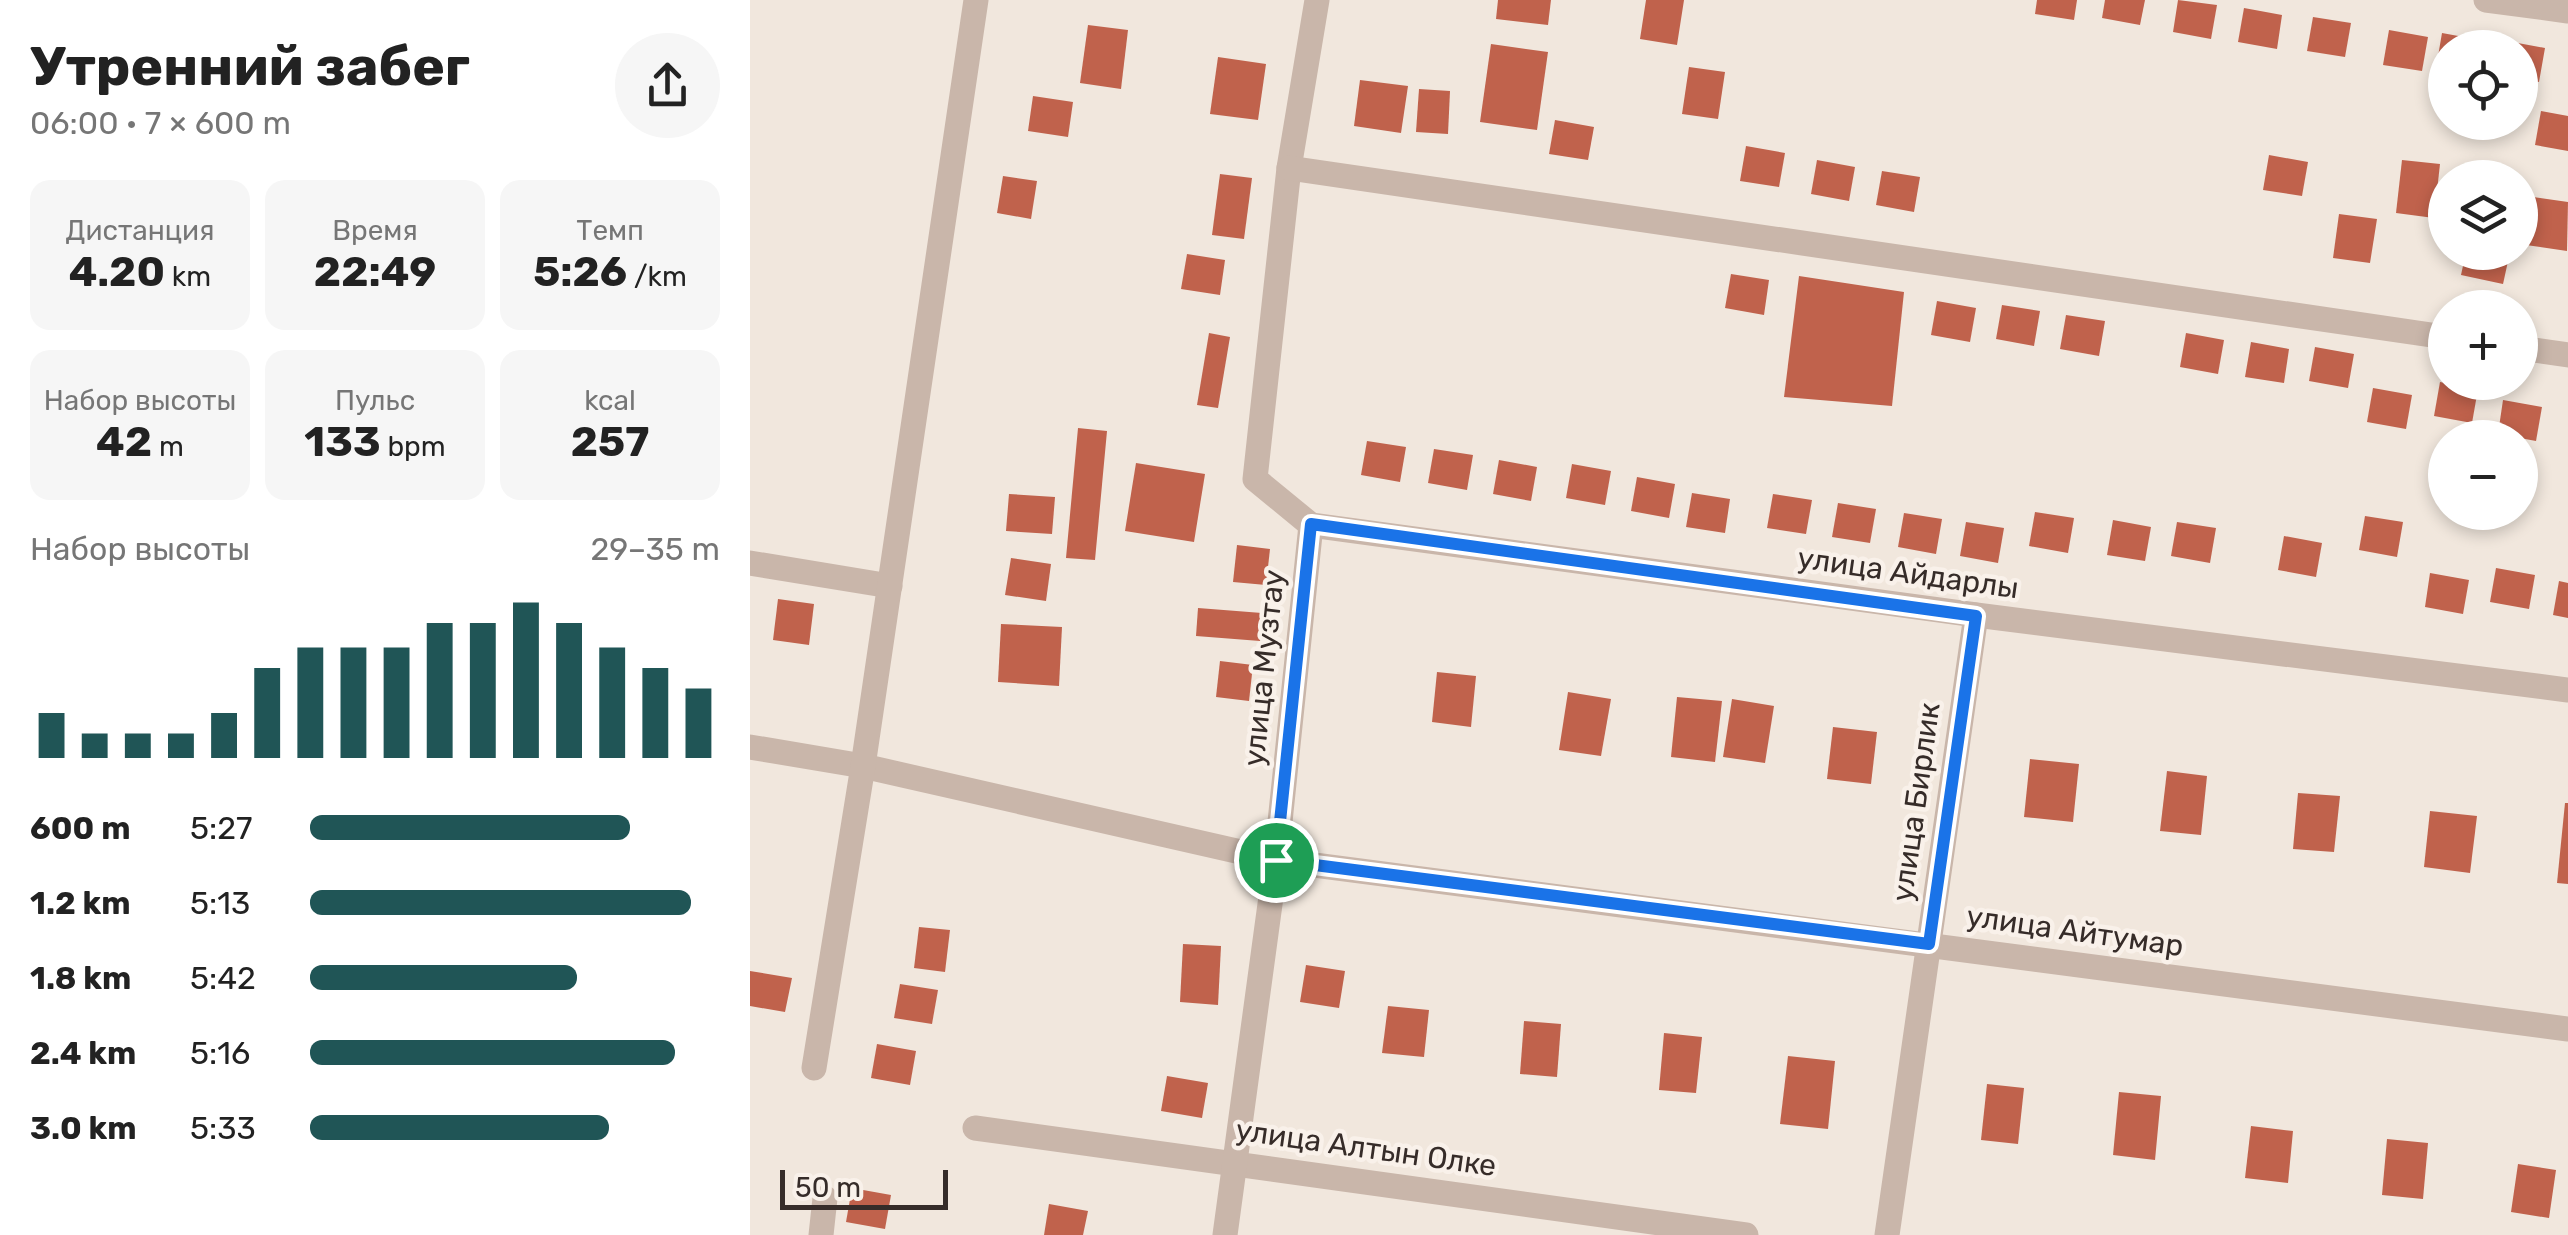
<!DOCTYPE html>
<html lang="ru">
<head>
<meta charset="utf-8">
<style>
  body { margin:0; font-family:Rubik,sans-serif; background:#f6f6f6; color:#222; height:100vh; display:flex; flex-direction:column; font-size:38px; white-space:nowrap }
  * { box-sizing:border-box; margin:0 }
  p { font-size:32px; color:#767676 }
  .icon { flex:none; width:55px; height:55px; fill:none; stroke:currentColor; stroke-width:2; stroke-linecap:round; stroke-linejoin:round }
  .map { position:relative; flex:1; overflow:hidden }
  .drawer { display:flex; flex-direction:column; background:#fff; width:750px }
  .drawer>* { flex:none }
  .fabs { position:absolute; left:1678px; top:30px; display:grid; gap:20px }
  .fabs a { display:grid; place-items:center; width:110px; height:110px; border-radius:50%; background:#fff; box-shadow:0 5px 15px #0003; font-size:50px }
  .scale { position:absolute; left:30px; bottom:25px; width:168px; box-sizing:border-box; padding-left:10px; border:5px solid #362c29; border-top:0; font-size:28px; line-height:35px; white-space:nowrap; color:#362c29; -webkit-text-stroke:8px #f9f1ea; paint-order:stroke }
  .pin { position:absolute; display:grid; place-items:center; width:85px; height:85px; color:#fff; margin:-42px; border:5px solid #fff; border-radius:50%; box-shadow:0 2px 10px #0007 }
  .round { display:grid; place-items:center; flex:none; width:105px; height:105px; border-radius:52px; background:#f6f6f6 }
  .head { display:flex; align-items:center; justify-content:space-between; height:170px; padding:0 30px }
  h1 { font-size:55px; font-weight:700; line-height:75px }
  .stats { display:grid; grid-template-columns:repeat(3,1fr); gap:15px; height:170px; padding:10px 30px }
  .stats div { display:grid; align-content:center; border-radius:20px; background:#f6f6f6; text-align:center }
  .stats b { font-size:42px; font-weight:700 }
  .stats small { font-size:28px; font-weight:400 }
  .stats p { font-size:28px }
  .chart { height:280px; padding:20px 30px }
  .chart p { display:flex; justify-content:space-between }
  .chart svg { width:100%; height:180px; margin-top:10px; stroke:#205556; stroke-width:6 }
  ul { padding:0 30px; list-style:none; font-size:32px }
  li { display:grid; grid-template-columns:160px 120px 1fr; align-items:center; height:75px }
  li i { height:25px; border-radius:12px; background:#205556 }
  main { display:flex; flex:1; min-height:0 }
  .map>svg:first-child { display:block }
</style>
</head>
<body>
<main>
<section class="drawer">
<div class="head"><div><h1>Утренний забег</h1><p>06:00 · 7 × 600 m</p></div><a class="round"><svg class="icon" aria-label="share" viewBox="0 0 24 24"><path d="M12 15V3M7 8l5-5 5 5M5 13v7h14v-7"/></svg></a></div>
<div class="stats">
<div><p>Дистанция</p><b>4.20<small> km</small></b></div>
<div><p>Время</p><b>22:49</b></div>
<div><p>Темп</p><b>5:26<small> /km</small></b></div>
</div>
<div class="stats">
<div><p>Набор высоты</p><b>42<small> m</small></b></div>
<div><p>Пульс</p><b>133<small> bpm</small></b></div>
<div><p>kcal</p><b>257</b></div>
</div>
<div class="chart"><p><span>Набор высоты</span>29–35 m</p>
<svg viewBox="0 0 160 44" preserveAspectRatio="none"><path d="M5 44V33M15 44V38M25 44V38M35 44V38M45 44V33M55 44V22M65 44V17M75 44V17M85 44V17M95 44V11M105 44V11M115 44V6M125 44V11M135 44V17M145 44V22M155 44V27"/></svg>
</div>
<ul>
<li><b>600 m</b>5:27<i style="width:78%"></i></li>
<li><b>1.2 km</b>5:13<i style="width:93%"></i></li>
<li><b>1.8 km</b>5:42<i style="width:65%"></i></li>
<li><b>2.4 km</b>5:16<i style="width:89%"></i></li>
<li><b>3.0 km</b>5:33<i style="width:73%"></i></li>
</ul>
</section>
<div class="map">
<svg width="1818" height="1235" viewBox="0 0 1818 1235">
  <rect width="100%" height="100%" fill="#f1e7dd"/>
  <g fill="#c0624c">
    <path d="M 748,0 L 801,0 L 798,25 L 746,19 Z"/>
    <path d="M 896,0 L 934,0 L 927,45 L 890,39 Z"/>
    <path d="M 1287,0 L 1327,0 L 1324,20 L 1285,14 Z"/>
    <path d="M 1355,0 L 1395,0 L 1390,25 L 1352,18 Z"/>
    <path d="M 1428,0 L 1467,5 L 1461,39 L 1423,32 Z"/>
    <path d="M 1494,8 L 1532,15 L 1527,49 L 1488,42 Z"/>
    <path d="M 1563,17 L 1601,23 L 1595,57 L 1557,51 Z"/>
    <path d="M 338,25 L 378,30 L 371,89 L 330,83 Z"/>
    <path d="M 1639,30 L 1678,37 L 1672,71 L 1633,65 Z"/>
    <path d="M 1692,33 L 1730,40 L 1729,48 L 1695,48 L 1695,69 L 1686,68 Z"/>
    <path d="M 1757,41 L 1795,48 L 1789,82 L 1770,78 L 1770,48 L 1756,48 Z"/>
    <path d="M 741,44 L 798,52 L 787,130 L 730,122 Z"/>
    <path d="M 468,57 L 516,64 L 508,120 L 460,114 Z"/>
    <path d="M 939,67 L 975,72 L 968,119 L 932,114 Z"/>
    <path d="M 610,80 L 658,86 L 651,133 L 604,126 Z"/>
    <path d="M 669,89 L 700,91 L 698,134 L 666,132 Z"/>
    <path d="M 283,96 L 323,102 L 318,137 L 278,131 Z"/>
    <path d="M 1791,111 L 1818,116 L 1818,151 L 1785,145 Z"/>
    <path d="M 805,120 L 844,127 L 838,160 L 799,154 Z"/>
    <path d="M 996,146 L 1035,153 L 1029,187 L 990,181 Z"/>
    <path d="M 1519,155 L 1558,162 L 1552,196 L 1513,190 Z"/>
    <path d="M 1067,160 L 1105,167 L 1099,201 L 1061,194 Z"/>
    <path d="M 1652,160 L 1690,164 L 1684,218 L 1646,213 Z"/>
    <path d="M 1132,171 L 1170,177 L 1164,212 L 1126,205 Z"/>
    <path d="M 470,174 L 502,178 L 494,239 L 462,235 Z"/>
    <path d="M 253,176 L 287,181 L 281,219 L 247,213 Z"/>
    <path d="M 1783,197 L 1818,202 L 1817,251 L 1776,245 Z"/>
    <path d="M 1589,214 L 1627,219 L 1620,263 L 1583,258 Z"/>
    <path d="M 1716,252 L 1760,252 L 1753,284 L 1711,275 Z"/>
    <path d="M 437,254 L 475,260 L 470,295 L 431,289 Z"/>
    <path d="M 981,274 L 1019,280 L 1014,315 L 975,308 Z"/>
    <path d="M 1049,276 L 1154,292 L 1142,406 L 1034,397 Z"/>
    <path d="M 1187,301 L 1226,308 L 1220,342 L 1181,335 Z"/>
    <path d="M 1252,305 L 1290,311 L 1284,346 L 1246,339 Z"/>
    <path d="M 1316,315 L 1355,321 L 1349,356 L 1310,349 Z"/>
    <path d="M 459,333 L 480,337 L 468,408 L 447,405 Z"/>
    <path d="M 1436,333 L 1474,340 L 1468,374 L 1430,367 Z"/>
    <path d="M 1501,342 L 1539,349 L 1534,383 L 1495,377 Z"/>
    <path d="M 1565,347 L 1604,354 L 1598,388 L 1559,381 Z"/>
    <path d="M 1690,382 L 1728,389 L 1722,423 L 1684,416 Z"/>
    <path d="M 1623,388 L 1662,395 L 1656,429 L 1617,422 Z"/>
    <path d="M 1753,400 L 1792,407 L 1786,441 L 1748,434 Z"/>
    <path d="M 328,428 L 357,431 L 345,560 L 316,558 Z"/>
    <path d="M 617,441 L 656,447 L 650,482 L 611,475 Z"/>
    <path d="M 684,449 L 723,455 L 717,490 L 678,483 Z"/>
    <path d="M 749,460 L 787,467 L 781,501 L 743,494 Z"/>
    <path d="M 386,463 L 455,474 L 444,542 L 375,531 Z"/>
    <path d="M 822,464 L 861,471 L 855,505 L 816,498 Z"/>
    <path d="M 887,477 L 925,484 L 919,518 L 881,511 Z"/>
    <path d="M 942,493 L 980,499 L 975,533 L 936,527 Z"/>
    <path d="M 259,494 L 305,497 L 302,534 L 256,531 Z"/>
    <path d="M 1023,494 L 1062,500 L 1056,534 L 1017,528 Z"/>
    <path d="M 1088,503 L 1126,509 L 1120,543 L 1082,537 Z"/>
    <path d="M 1285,512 L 1324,518 L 1318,553 L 1279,546 Z"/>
    <path d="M 1154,513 L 1192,519 L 1186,554 L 1148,547 Z"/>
    <path d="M 1615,516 L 1653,522 L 1647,557 L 1609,550 Z"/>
    <path d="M 1363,520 L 1401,527 L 1395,561 L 1357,555 Z"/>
    <path d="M 1216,522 L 1254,528 L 1248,563 L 1210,556 Z"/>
    <path d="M 1427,522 L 1466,528 L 1460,563 L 1421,556 Z"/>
    <path d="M 1534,536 L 1572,543 L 1566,577 L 1528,570 Z"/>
    <path d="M 487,545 L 520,549 L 516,585 L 483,582 Z"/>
    <path d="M 261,558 L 301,564 L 296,601 L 255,595 Z"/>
    <path d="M 1746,568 L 1785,575 L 1779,609 L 1740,602 Z"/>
    <path d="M 1680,573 L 1719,580 L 1713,614 L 1675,607 Z"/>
    <path d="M 1809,581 L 1818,583 L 1818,618 L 1803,615 Z"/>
    <path d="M 28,599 L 64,604 L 59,645 L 23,640 Z"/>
    <path d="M 448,608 L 512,613 L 510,641 L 446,636 Z"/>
    <path d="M 251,624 L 312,627 L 309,686 L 248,682 Z"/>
    <path d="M 470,661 L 503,665 L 499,701 L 466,697 Z"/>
    <path d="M 687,672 L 726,676 L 721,727 L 682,722 Z"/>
    <path d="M 818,692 L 861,699 L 851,756 L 809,750 Z"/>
    <path d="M 927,697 L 972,701 L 965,762 L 921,757 Z"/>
    <path d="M 982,699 L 1024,706 L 1015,763 L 973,757 Z"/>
    <path d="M 1083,727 L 1127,732 L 1121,784 L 1077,779 Z"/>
    <path d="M 1280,759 L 1329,764 L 1323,822 L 1274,817 Z"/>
    <path d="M 1417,771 L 1457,776 L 1451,835 L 1410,831 Z"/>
    <path d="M 1548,793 L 1590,796 L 1584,852 L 1543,849 Z"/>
    <path d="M 1815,803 L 1818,803 L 1818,884 L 1807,883 Z"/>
    <path d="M 1680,811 L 1727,816 L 1720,873 L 1674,867 Z"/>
    <path d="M 169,927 L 200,930 L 195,972 L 164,968 Z"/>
    <path d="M 433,944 L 471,946 L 468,1005 L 430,1002 Z"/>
    <path d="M 556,965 L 595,971 L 589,1008 L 550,1002 Z"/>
    <path d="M 0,971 L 42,978 L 35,1012 L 0,1006 Z"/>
    <path d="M 150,984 L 188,990 L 182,1024 L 144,1018 Z"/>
    <path d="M 638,1006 L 679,1010 L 674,1057 L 632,1053 Z"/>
    <path d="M 774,1021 L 811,1024 L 807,1077 L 770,1074 Z"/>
    <path d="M 914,1033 L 952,1037 L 946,1093 L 909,1090 Z"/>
    <path d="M 127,1044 L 166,1051 L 160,1085 L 121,1078 Z"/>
    <path d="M 1038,1056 L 1085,1061 L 1078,1129 L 1030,1124 Z"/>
    <path d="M 417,1076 L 458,1083 L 452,1118 L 411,1111 Z"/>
    <path d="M 1237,1084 L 1274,1088 L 1268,1144 L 1231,1140 Z"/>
    <path d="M 1369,1092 L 1411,1096 L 1405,1160 L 1363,1155 Z"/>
    <path d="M 1501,1126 L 1543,1131 L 1538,1183 L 1495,1178 Z"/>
    <path d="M 1637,1139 L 1678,1143 L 1673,1199 L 1632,1195 Z"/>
    <path d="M 1768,1164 L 1806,1170 L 1799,1218 L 1761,1212 Z"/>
    <path d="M 102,1188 L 141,1195 L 135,1229 L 96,1222 Z"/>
    <path d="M 299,1204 L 338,1211 L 333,1235 L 294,1235 Z"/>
  </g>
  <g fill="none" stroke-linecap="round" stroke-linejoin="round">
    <g stroke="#c9b6aa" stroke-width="25">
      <path d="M 567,0 L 539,168 L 505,479 L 561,525 L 1226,615 L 1818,690"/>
      <path d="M 1736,0 L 1818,11"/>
      <path d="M 539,168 L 1695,337"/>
      <path d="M 1770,348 L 1818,355"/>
      <path d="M 0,563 L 140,586"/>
      <path d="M 0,747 L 113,766 L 526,860 L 1818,1029"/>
      <path d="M 64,1068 L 113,766 L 226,0"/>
      <path d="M 225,1128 L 996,1235"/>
      <path d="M 71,1235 L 75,1198"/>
      <path d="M 475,1235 L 526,860 L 561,525"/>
      <path d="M 1137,1235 L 1226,615"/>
    </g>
  </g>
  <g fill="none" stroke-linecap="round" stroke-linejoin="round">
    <defs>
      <path id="route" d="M 561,524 L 1226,616 L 1179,944 L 526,860 Z"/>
    </defs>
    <use href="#route" stroke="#fff" stroke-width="20"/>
    <use href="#route" stroke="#1a73e8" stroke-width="12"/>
  </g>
  <g text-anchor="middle" stroke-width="9" stroke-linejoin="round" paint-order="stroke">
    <g font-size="30" fill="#362c29" stroke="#f9f1ea">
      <text transform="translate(1158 573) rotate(8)" y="10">улица Айдарлы</text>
      <text transform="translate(514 668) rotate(-84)" y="10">улица Музтау</text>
      <text transform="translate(1166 802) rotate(-82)" y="10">улица Бирлик</text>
      <text transform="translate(1325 931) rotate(8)" y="10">улица Айтумар</text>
      <text transform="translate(616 1148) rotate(8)" y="10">улица Алтын Олке</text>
    </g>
  </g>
</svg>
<div class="fabs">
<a><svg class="icon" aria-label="locate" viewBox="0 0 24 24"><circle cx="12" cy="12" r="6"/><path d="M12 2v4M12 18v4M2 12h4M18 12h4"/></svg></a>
<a><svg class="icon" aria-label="layers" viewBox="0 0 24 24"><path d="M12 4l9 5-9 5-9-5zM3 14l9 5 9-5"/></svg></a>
<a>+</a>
<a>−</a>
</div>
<div class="scale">50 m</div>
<div class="pin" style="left:526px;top:860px;background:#1e9e55"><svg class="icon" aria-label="arrive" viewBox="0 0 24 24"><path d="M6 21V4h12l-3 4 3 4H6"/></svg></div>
</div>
</main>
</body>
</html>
